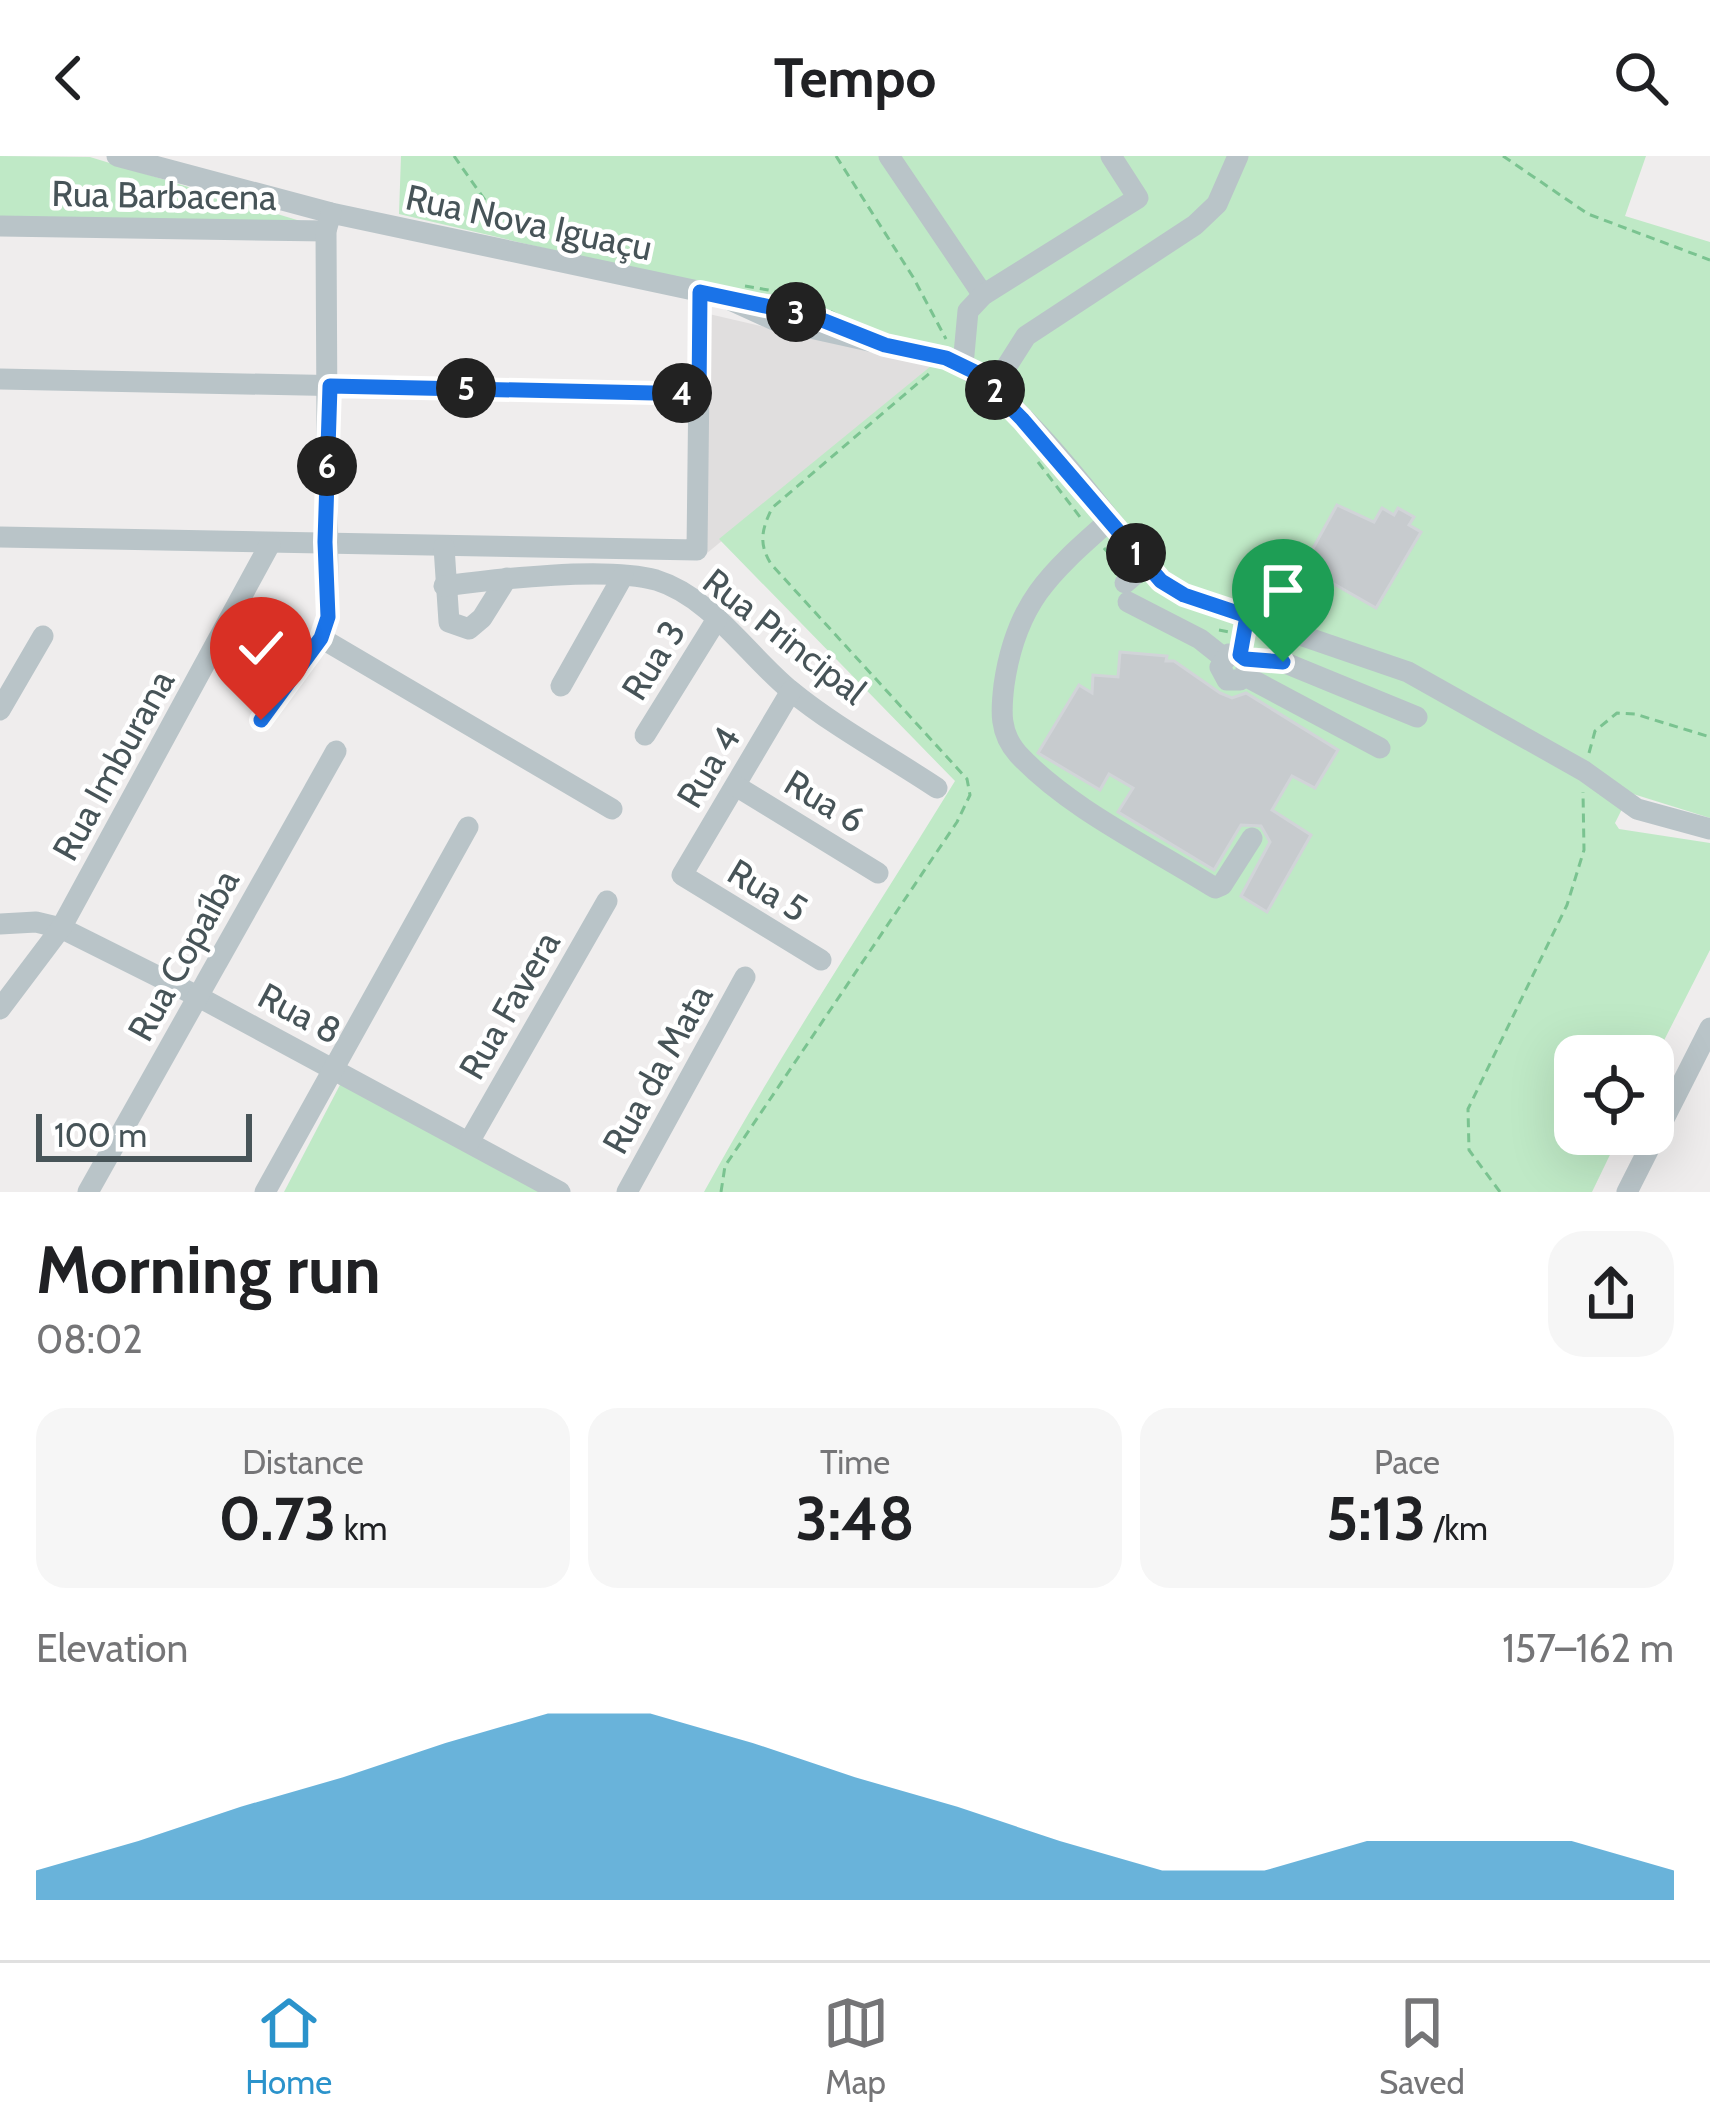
<!DOCTYPE html>
<html lang="en">
<head>
<meta charset="utf-8">
<style>
  body { margin:0; font-family:Cabin,sans-serif; background:#f6f6f6; color:#202124; height:100vh; display:flex; flex-direction:column; font-size:45px; white-space:nowrap }
  * { box-sizing:border-box; margin:0 }
  p { font-size:39px; color:#757577 }
  .icon { flex:none; width:66px; height:66px; fill:none; stroke:currentColor; stroke-width:2; stroke-linecap:round; stroke-linejoin:round }
  .map { position:relative; height:1036px; overflow:hidden }
  .panel { display:flex; flex-direction:column; background:#fff; flex:1 }
  .panel>* { flex:none }
  .controls { position:absolute; left:1554px; top:879px; display:grid; gap:24px }
  .controls a { display:grid; place-items:center; width:120px; height:120px; border-radius:24px; background:#fff; box-shadow:0 12px 48px #0002; font-size:60px }
  .scale { position:absolute; left:36px; bottom:30px; width:216px; box-sizing:border-box; padding-left:12px; border:6px solid #475458; border-top:0; font-size:33px; line-height:42px; white-space:nowrap; color:#475458; -webkit-text-stroke:9px #fff; paint-order:stroke }
  .pin { position:absolute; display:grid; place-items:center; width:102px; height:102px; color:#fff; margin:-123px -51px; border-radius:50% 50% 50% 0; rotate:-45deg; box-shadow:0 0 12px #0007 }
  .pin .icon { rotate:45deg }
  .km { position:absolute; width:60px; height:60px; margin:-30px; border-radius:50%; background:#222; color:#fff; font-size:33px; line-height:60px; text-align:center }
  .round { display:grid; place-items:center; flex:none; width:126px; height:126px; border-radius:36px; background:#f6f6f6 }
  .headline { display:flex; align-items:center; justify-content:space-between; height:204px; padding:0 36px }
  h1 { font-size:66px; font-weight:700; line-height:90px }
  .figures { display:grid; grid-template-columns:repeat(3,1fr); gap:18px; height:204px; padding:12px 36px }
  .figures div { display:grid; align-content:center; border-radius:30px; background:#f6f6f6; text-align:center }
  .figures b { font-size:60px; font-weight:700 }
  .figures small { font-size:33px; font-weight:400 }
  .figures p { font-size:33px }
  .chart { height:336px; padding:24px 36px }
  .chart p { display:flex; justify-content:space-between }
  .chart svg { width:100%; height:216px; margin-top:12px; fill:#2b93cb; opacity:.7 }
  header { display:flex; justify-content:space-between; align-items:center; height:156px; padding:0 36px; background:#fff; font-size:54px; font-weight:700 }
  .tabs { display:flex; justify-content:space-around; align-items:center; height:168px; border-top:3px solid #e0e0e0; background:#fff; font-size:33px; color:#757577 }
  .tabs a { display:grid; justify-items:center; gap:6px }
  .tabs .selected { color:#2b93cb }
  .map>svg:first-child { display:block }
</style>
</head>
<body>
<header><svg class="icon" aria-label="back" viewBox="0 0 24 24"><path d="M15 5l-7 7 7 7"/></svg>Tempo<svg class="icon" aria-label="search" viewBox="0 0 24 24"><circle cx="10" cy="10" r="6"/><path d="M15 15l6 6"/></svg></header>
<div class="map">
<svg width="1710" height="1036" viewBox="0 0 1710 1036">
  <rect width="100%" height="100%" fill="#efeded"/>
  <path fill="#e0dede" d="M 709,158 L 933,210 L 706,398 Z"/>
  <g fill="#bfe9c6">
    <path d="M 0,0 L 90,1 L 307,67 L 0,61 Z"/>
    <path d="M 401,0 L 1646,0 L 1625,60 L 1710,86 L 1710,662 L 1630,637 L 1615,667 L 1619,673 L 1710,687 L 1710,794 L 1653,906 L 1653,900 L 1575,900 L 1575,978 L 1620,978 L 1592,1036 L 704,1036 C 781,895 871,762 955,625 L 719,383 L 931,210 L 781,172 L 789,140 L 718,133 L 399,58 Z"/>
    <path d="M 342,925 L 546,1036 L 284,1036 Z"/>
  </g>
  <g fill="#c7cbce" stroke="#d1d4d8" stroke-width="3">
    <path d="M 1337,349 L 1374,366 L 1382,352 L 1394,359 L 1398,352 L 1414,361 L 1409,369 L 1421,376 L 1376,452 L 1334,428 L 1330,435 L 1300,416 Z"/>
    <path d="M 1120,496 L 1167,500 L 1166,505 L 1174,505 L 1220,537 L 1232,542 L 1246,537 L 1338,594 L 1315,632 L 1292,620 L 1272,654 L 1311,679 L 1267,756 L 1241,740 L 1270,686 L 1261,670 L 1241,669 L 1214,714 L 1118,656 L 1133,632 L 1109,618 L 1100,634 L 1038,597 L 1079,529 L 1092,537 L 1093,519 L 1118,521 Z"/>
  </g>
  <g fill="none" stroke-linecap="round" stroke-linejoin="round">
    <g stroke="#7ac390" stroke-width="3" stroke-dasharray="9 6" stroke-linecap="butt">
      <path d="M 454,0 L 508,77"/>
      <path d="M 836,0 L 913,121 L 946,183"/>
      <path d="M 1503,0 L 1588,58 L 1710,104"/>
      <path d="M 745,130 L 797,139 L 838,159"/>
      <path d="M 1038,306 L 1083,365"/>
      <path d="M 1104,392 L 1117,407"/>
      <path d="M 1219,474 L 1239,478"/>
      <path d="M 1589,597 L 1595,575 L 1617,557 L 1635,558 L 1710,581"/>
      <path d="M 721,1036 L 725,1010 L 957,666 L 970,639 L 967,623 L 771,408 C 758,387 762,373 772,352 L 931,216"/>
      <path d="M 1500,1036 L 1469,994 L 1468,953 L 1567,749 L 1584,694 L 1583,636"/>
    </g>
    <g stroke="#b9c4c8" stroke-width="21">
      <path d="M 117,0 L 331,57 L 712,138"/>
      <path d="M 889,0 L 983,139"/>
      <path d="M 0,70 L 326,75"/>
      <path d="M 719,139 L 774,164 L 946,202 C 1011,229 1106,358 1151,416 L 1183,439 L 1408,516 L 1584,615 L 1637,653 L 1710,673"/>
      <path d="M 963,209 L 968,155 L 983,139 L 1138,42 L 1111,0"/>
      <path d="M 0,223 L 699,237"/>
      <path d="M 993,232 L 1026,180 L 1195,69 L 1217,48 L 1238,0"/>
      <path d="M 1110,364 C 1050,417 1016,446 1004,529 C 1001,554 999,577 1018,598 C 1069,653 1152,692 1215,732 L 1222,729 L 1252,682"/>
      <path d="M 0,381 L 697,394 L 700,136"/>
      <path d="M 444,391 L 449,466 L 469,473 L 482,462 L 507,422"/>
      <path d="M 1125,427 L 1146,409"/>
      <path d="M 444,430 C 498,423 605,410 656,424 C 711,441 748,500 791,535 C 835,571 889,600 937,632"/>
      <path d="M 1128,446 L 1200,483 L 1224,502"/>
      <path d="M 321,482 L 612,653"/>
      <path d="M 1245,503 L 1283,506 L 1417,561"/>
      <path d="M 1245,520 L 1247,507 L 1244,501 L 1229,498 L 1220,511 L 1227,524 L 1240,524 L 1245,520 L 1380,592"/>
      <path d="M 561,530 L 623,420"/>
      <path d="M 791,535 L 682,719 L 821,804"/>
      <path d="M 0,554 L 43,480"/>
      <path d="M 261,564 L 321,482 L 328,461 L 326,75 L 331,57"/>
      <path d="M 645,579 L 717,463"/>
      <path d="M 736,630 L 878,717"/>
      <path d="M 0,768 L 36,766 L 61,772 L 197,840 L 560,1036"/>
      <path d="M 0,853 L 61,772 L 270,388"/>
      <path d="M 469,986 L 607,745"/>
      <path d="M 88,1036 L 336,595"/>
      <path d="M 265,1036 L 468,671"/>
      <path d="M 627,1036 L 745,821"/>
      <path d="M 1627,1036 L 1710,872"/>
    </g>
  </g>
  <g fill="none" stroke-linecap="round" stroke-linejoin="round">
    <defs>
      <path id="route" d="M 261,564 L 321,482 L 328,461 L 325,386 L 330,230 L 699,238 L 700,136 L 812,160 L 885,189 L 946,202 L 977,217 L 1022,263 L 1161,425 L 1184,439 L 1247,460 L 1240,499 L 1245,503 L 1283,506"/>
    </defs>
    <use href="#route" stroke="#fff" stroke-width="24"/>
    <use href="#route" stroke="#1a73e8" stroke-width="15"/>
  </g>
  <g text-anchor="middle" stroke-width="9" stroke-linejoin="round" paint-order="stroke">
    <g font-size="36" fill="#475458" stroke="#fff">
      <text transform="translate(164 39) rotate(1)" y="13">Rua Barbacena</text>
      <text transform="translate(529 66) rotate(12)" y="13">Rua Nova Iguaçu</text>
      <text transform="translate(785 480) rotate(38)" y="13">Rua Principal</text>
      <text transform="translate(653 504) rotate(-58)" y="13">Rua 3</text>
      <text transform="translate(113 609) rotate(-61)" y="13">Rua Imburana</text>
      <text transform="translate(708 611) rotate(-59)" y="13">Rua 4</text>
      <text transform="translate(825 645) rotate(31)" y="13">Rua 6</text>
      <text transform="translate(768 734) rotate(31)" y="13">Rua 5</text>
      <text transform="translate(183 799) rotate(-61)" y="13">Rua Copaíba</text>
      <text transform="translate(509 849) rotate(-60)" y="13">Rua Favera</text>
      <text transform="translate(300 857) rotate(28)" y="13">Rua 8</text>
      <text transform="translate(657 913) rotate(-61)" y="13">Rua da Mata</text>
    </g>
  </g>
</svg>
<div class="controls">
<a><svg class="icon" aria-label="locate" viewBox="0 0 24 24"><circle cx="12" cy="12" r="6"/><path d="M12 2v4M12 18v4M2 12h4M18 12h4"/></svg></a>
</div>
<div class="scale">100 m</div>
<div class="pin" style="left:1283px;top:506px;background:#1e9e55"><svg class="icon" aria-label="arrive" viewBox="0 0 24 24"><path d="M6 21V4h12l-3 4 3 4H6"/></svg></div>
<div class="pin" style="left:261px;top:564px;background:#d93025"><svg class="icon" aria-label="check" viewBox="0 0 24 24"><path d="M5 12l5 5 9-10"/></svg></div>
<b class="km" style="left:1136px;top:397px">1</b>
<b class="km" style="left:995px;top:234px">2</b>
<b class="km" style="left:796px;top:156px">3</b>
<b class="km" style="left:682px;top:237px">4</b>
<b class="km" style="left:466px;top:232px">5</b>
<b class="km" style="left:327px;top:310px">6</b>
</div>
<section class="panel">
<div class="headline"><div><h1>Morning run</h1><p>08:02</p></div><a class="round"><svg class="icon" aria-label="share" viewBox="0 0 24 24"><path d="M12 15V3M7 8l5-5 5 5M5 13v7h14v-7"/></svg></a></div>
<div class="figures">
<div><p>Distance</p><b>0.73<small> km</small></b></div>
<div><p>Time</p><b>3:48</b></div>
<div><p>Pace</p><b>5:13<small> /km</small></b></div>
</div>
<div class="chart"><p><span>Elevation</span>157–162 m</p>
<svg viewBox="0 0 160 44" preserveAspectRatio="none"><path d="M0 44V38L10 32L20 25L30 19L40 12L50 6L60 6L70 12L80 19L90 25L100 32L110 38L120 38L130 32L140 32L150 32L160 38V44z"/></svg>
</div>
</section>
<nav class="tabs">
<a class="selected"><svg class="icon" aria-label="home" viewBox="0 0 24 24"><path d="M3 11l9-7 9 7M6 9v11h12V9"/></svg>Home</a>
<a><svg class="icon" aria-label="map" viewBox="0 0 24 24"><path d="M3 6l6-2 6 2 6-2v14l-6 2-6-2-6 2zM9 4v14M15 6v14"/></svg>Map</a>
<a><svg class="icon" aria-label="saved" viewBox="0 0 24 24"><path d="M7 4h10v16l-5-4-5 4z"/></svg>Saved</a>
</nav>
</body>
</html>
